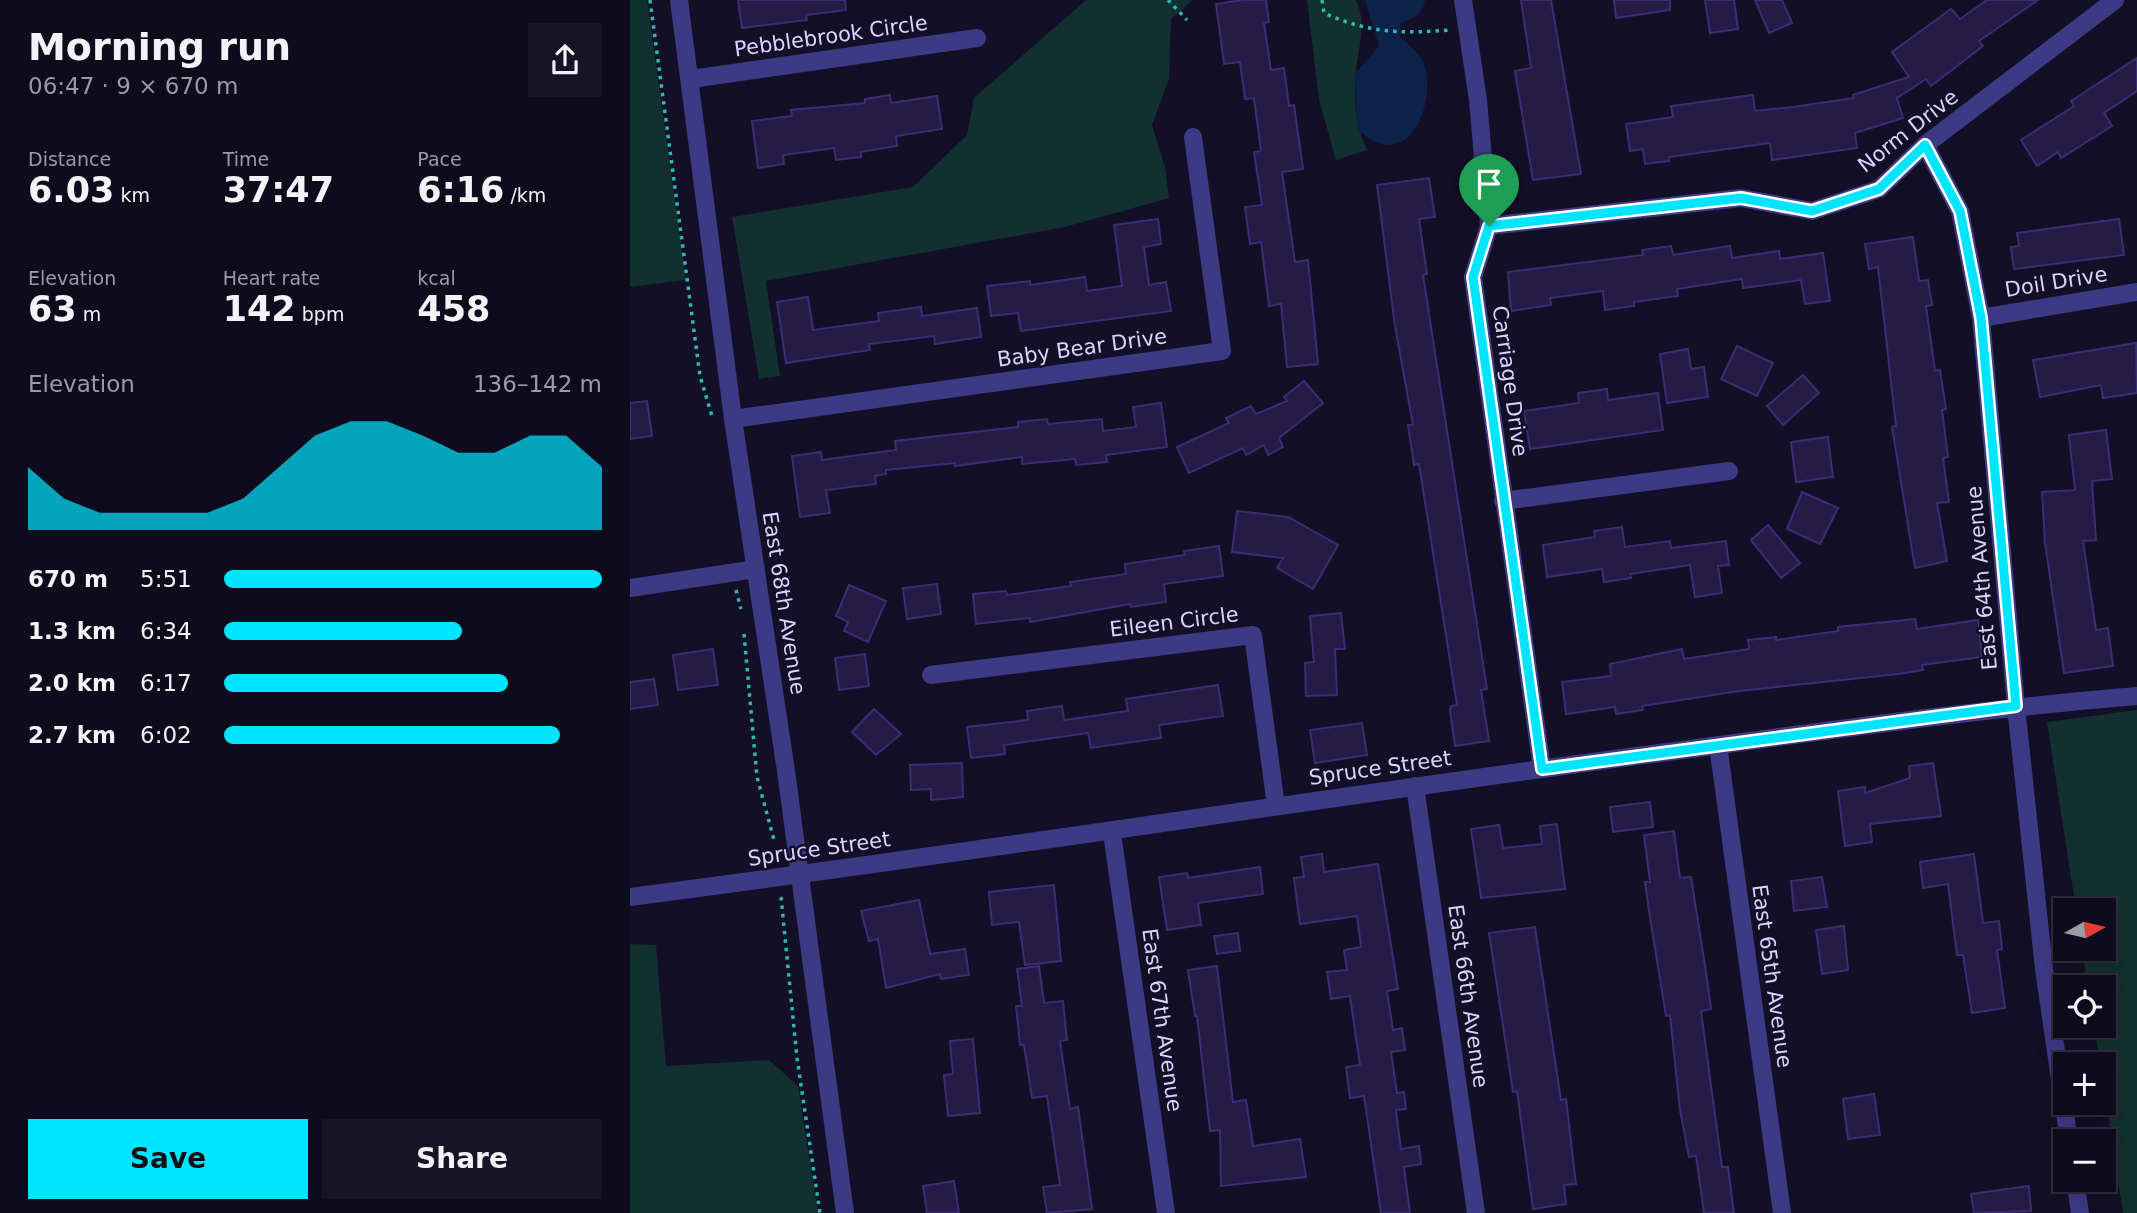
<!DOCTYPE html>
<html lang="en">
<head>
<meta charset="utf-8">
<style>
  body { margin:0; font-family:"DejaVu Sans",sans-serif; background:#171425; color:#f1f3f6; height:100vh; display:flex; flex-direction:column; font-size:26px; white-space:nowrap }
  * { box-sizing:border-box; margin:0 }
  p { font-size:23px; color:#9b9ba3 }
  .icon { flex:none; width:38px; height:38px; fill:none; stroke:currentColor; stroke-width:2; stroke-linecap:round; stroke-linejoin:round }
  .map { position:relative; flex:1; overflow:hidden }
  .side { display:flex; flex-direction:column; background:#0e0b1c; width:630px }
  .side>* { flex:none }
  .needle { width:46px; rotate:82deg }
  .buttons { position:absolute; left:1423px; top:898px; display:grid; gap:14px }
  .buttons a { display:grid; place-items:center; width:63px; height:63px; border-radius:0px; background:#0e0b1c; box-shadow:0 7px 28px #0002,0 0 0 2px #2e2b3b; font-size:35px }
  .pin { position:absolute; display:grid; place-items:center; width:60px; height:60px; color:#fff; margin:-72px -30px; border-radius:50% 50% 50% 0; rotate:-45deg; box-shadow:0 0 7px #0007 }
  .pin .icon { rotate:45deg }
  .round { display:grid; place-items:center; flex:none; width:74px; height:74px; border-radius:0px; background:#171425 }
  .headline { display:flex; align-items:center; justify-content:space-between; height:119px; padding:0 28px }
  h1 { font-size:38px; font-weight:600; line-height:52px }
  .figures { display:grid; grid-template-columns:repeat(3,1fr); gap:10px; height:119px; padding:7px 28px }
  .figures div { display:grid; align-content:center }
  .figures b { font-size:35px; font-weight:600 }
  .figures small { font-size:19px; font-weight:400 }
  .figures p { font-size:19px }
  .chart { height:196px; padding:14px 28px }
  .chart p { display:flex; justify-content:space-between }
  .chart svg { width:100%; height:126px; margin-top:7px; fill:#00e5ff; opacity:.7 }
  .action { display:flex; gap:14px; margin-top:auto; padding:14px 28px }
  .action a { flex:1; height:80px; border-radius:0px; background:#00e5ff; color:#111; font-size:28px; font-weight:600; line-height:80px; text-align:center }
  .action a+a { background:#171425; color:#f1f3f6 }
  ul { padding:0 28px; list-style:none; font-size:23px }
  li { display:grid; grid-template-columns:112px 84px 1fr; align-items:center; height:52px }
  li i { height:18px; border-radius:9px; background:#00e5ff }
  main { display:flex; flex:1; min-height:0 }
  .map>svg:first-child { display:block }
</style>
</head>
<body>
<main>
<section class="side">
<div class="headline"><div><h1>Morning run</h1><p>06:47 · 9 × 670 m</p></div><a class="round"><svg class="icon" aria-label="share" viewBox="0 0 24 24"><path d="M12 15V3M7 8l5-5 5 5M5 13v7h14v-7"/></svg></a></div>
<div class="figures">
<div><p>Distance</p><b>6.03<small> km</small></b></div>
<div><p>Time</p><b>37:47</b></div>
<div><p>Pace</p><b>6:16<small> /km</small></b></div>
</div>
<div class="figures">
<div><p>Elevation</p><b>63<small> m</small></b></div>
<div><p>Heart rate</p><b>142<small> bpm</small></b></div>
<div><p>kcal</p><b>458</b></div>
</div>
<div class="chart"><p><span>Elevation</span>136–142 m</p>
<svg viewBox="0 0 160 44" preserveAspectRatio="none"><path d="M0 44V22L10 33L20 38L30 38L40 38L50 38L60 33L70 22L80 11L90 6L100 6L110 11L120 17L130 17L140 11L150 11L160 22V44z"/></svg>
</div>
<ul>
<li><b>670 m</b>5:51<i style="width:100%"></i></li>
<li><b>1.3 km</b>6:34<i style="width:63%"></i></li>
<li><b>2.0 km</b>6:17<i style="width:75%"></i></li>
<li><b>2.7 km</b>6:02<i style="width:89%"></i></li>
</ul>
<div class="action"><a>Save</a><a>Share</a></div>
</section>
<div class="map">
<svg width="1507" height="1213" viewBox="0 0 1507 1213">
  <rect width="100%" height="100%" fill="#130f26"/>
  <g fill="#12302f">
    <path d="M 0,0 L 17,0 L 56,280 L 0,287 Z"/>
    <path d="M 456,0 L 563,0 L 541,19 L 539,79 L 522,125 L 535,167 L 539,198 L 435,227 L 136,281 L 150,376 L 129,379 L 102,217 L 283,187 L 337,135 L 344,98 Z"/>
    <path d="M 677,0 L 726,0 C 737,23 729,45 726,70 C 723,97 725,126 737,150 L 706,160 L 689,100 Z"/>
    <path d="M 1507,710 L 1507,1213 L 1493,1213 L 1474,1087 L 1474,1064 L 1470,1064 L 1464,1026 L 1474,1026 L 1474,987 L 1458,987 L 1452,949 L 1474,948 L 1474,910 L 1446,910 L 1417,722 Z"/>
    <path d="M 0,944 L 26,945 L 36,1066 L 139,1060 L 168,1086 L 188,1213 L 0,1213 Z"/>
  </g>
  <path fill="#0c2248" d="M 735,0 L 795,0 C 793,15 783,18 770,24 L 770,37 C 776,43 785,49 790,56 C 808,82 792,154 751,144 C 743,143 734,134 727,130 L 725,74 L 749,46 Z"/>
  <g fill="#241b47" stroke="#3b2d73" stroke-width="2">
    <path d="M 108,0 L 215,0 L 216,10 L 176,15 L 177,20 L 112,28 Z"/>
    <path d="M 612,0 L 636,0 L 639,22 L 634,23 L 641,70 L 654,68 L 659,106 L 664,105 L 673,169 L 652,172 L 665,262 L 678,260 L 688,364 L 657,367 L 651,304 L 639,306 L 631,242 L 620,244 L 615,207 L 632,205 L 624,152 L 631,151 L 624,98 L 615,99 L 610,62 L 594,64 L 586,4 Z"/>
    <path d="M 891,0 L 921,0 L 951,174 L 903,180 L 885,71 L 901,68 Z"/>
    <path d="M 984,0 L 1040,0 L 1040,10 L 986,18 Z"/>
    <path d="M 1075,0 L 1104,0 L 1108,29 L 1080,33 Z"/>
    <path d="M 1125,0 L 1152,0 L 1162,23 L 1139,33 Z"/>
    <path d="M 1357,0 L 1408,0 L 1349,41 L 1353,46 L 1301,86 L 1296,79 L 1267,98 L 1273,118 L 1225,133 L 1227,148 L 1142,160 L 1140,143 L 1039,157 L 1039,161 L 1015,164 L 1013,149 L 1000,151 L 996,124 L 1043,117 L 1041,106 L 1123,95 L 1125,111 L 1163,107 L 1224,98 L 1223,95 L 1279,77 L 1262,52 L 1321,9 L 1330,19 Z"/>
    <path d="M 1507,58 L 1507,91 L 1474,113 L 1482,126 L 1431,158 L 1428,152 L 1407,166 L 1391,140 L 1444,106 L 1441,101 Z"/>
    <path d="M 260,95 L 261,103 L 307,96 L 312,129 L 266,136 L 267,146 L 231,152 L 231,157 L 206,160 L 204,148 L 153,155 L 154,164 L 128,168 L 122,121 L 162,116 L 161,110 L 235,103 L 235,99 Z"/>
    <path d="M 799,178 L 805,217 L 789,219 L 797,274 L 793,275 L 857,689 L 851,690 L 859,741 L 825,746 L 820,710 L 821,706 L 827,705 L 789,464 L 784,465 L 778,425 L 783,425 L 765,326 L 747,185 Z"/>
    <path d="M 528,219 L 531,244 L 514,247 L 519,285 L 536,282 L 541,311 L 391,331 L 388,313 L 361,316 L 357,286 L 400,281 L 400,285 L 455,277 L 457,291 L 492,286 L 484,225 Z"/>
    <path d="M 1489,219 L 1494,255 L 1384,269 L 1381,247 L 1389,246 L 1387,233 Z"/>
    <path d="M 1283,237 L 1289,281 L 1298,280 L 1302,305 L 1296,306 L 1305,371 L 1310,370 L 1316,409 L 1312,410 L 1318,457 L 1313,458 L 1319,502 L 1307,503 L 1317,561 L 1285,568 L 1262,427 L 1266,426 L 1248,267 L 1239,269 L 1235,244 Z"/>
    <path d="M 1041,246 L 1043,255 L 1100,246 L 1102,258 L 1149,251 L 1150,259 L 1193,253 L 1200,301 L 1175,304 L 1171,280 L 1113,288 L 1112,279 L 1047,289 L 1048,296 L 1004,302 L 1004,306 L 975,310 L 973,291 L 920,298 L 921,305 L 881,311 L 878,272 L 1013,255 L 1012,250 Z"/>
    <path d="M 178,297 L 183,330 L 249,321 L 248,313 L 291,307 L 292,316 L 347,308 L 351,337 L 305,344 L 304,336 L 239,344 L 240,350 L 156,363 L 147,302 Z"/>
    <path d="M 1506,343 L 1507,393 L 1473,398 L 1471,385 L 1410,397 L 1403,360 Z"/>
    <path d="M 1107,346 L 1143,363 L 1127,396 L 1091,379 Z"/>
    <path d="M 1058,349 L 1061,369 L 1074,367 L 1078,397 L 1037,403 L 1030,354 Z"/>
    <path d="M 1173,375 L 1189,393 L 1153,425 L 1137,406 Z"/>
    <path d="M 674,381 L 693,403 L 649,438 L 653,447 L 638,455 L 634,445 L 616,455 L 613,448 L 559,473 L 547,447 L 599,423 L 596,418 L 621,406 L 626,414 L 657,401 L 654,397 Z"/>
    <path d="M 977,389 L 978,400 L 1028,393 L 1033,430 L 900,449 L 894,411 L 949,403 L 948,393 Z"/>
    <path d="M 17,401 L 22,436 L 0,439 L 0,403 Z"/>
    <path d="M 531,403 L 537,447 L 476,455 L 477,462 L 446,465 L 445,459 L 392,464 L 392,457 L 325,466 L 325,463 L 256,470 L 256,474 L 245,476 L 246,484 L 196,490 L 200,513 L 170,517 L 162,456 L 191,452 L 192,460 L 266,450 L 265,441 L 388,427 L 388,422 L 417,419 L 418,424 L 472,419 L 473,431 L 506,427 L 503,407 Z"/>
    <path d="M 1476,430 L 1482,479 L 1462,481 L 1466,540 L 1453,541 L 1466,630 L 1478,628 L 1483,666 L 1434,673 L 1415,543 L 1412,492 L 1445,490 L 1439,435 Z"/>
    <path d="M 1198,437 L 1203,477 L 1166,482 L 1161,442 Z"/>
    <path d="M 1172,492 L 1208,508 L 1190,544 L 1157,529 Z"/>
    <path d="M 607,511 L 658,517 L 708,545 L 683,589 L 647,568 L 653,558 L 602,552 Z"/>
    <path d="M 1138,525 L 1170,563 L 1151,578 L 1121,540 Z"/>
    <path d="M 992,527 L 995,547 L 1040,541 L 1041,548 L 1096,541 L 1099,565 L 1088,566 L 1092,593 L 1065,597 L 1060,565 L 1000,574 L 1001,578 L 974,582 L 972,569 L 917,577 L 913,545 L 965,537 L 964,531 Z"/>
    <path d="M 589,546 L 593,576 L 534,584 L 536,602 L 501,607 L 500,604 L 400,622 L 400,618 L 346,624 L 343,594 L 376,591 L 377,595 L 441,586 L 440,582 L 496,574 L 495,564 L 555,555 L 554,551 Z"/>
    <path d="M 307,584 L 311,614 L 277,619 L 273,588 Z"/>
    <path d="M 219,585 L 256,601 L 238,642 L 214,631 L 218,622 L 206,616 Z"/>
    <path d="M 711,613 L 715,649 L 705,649 L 707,695 L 676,696 L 675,663 L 684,662 L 680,616 Z"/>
    <path d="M 1285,619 L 1287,629 L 1348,620 L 1352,657 L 1292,665 L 1293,670 L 1269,674 L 1109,691 L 1012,706 L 1013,710 L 986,714 L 985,707 L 936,714 L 932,682 L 981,676 L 980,664 L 1052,649 L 1054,659 L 1119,649 L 1118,640 L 1146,637 L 1146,640 L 1208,631 L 1208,627 Z"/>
    <path d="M 83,649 L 88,685 L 48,690 L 43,655 Z"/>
    <path d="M 235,654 L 239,686 L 209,690 L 205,658 Z"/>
    <path d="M 24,679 L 28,705 L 0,709 L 0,682 Z"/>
    <path d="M 588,685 L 593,716 L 529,725 L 531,738 L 461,748 L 458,733 L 374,745 L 375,754 L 341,758 L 337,727 L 398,720 L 397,711 L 432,706 L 434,720 L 498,711 L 496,699 Z"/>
    <path d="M 244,709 L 271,734 L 246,755 L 222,732 Z"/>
    <path d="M 732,723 L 737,755 L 685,763 L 680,730 Z"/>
    <path d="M 332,763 L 333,797 L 301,800 L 301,789 L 281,790 L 280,765 Z"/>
    <path d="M 1303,763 L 1311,816 L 1240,824 L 1242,842 L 1215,846 L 1208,791 L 1235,787 L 1235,793 L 1280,778 L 1279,766 Z"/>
    <path d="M 1020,802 L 1023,827 L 983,832 L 980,807 Z"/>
    <path d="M 927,824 L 935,889 L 851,898 L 841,829 L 869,825 L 873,848 L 912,844 L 910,826 Z"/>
    <path d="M 1044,831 L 1050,878 L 1061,877 L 1076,972 L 1081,1009 L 1071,1011 L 1092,1167 L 1098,1167 L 1104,1213 L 1074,1213 L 1066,1156 L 1059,1157 L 1050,1110 L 1040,1015 L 1036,1016 L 1019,911 L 1015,882 L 1020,882 L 1014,835 Z"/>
    <path d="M 692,854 L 694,872 L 748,864 L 768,989 L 757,991 L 763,1030 L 772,1028 L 775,1050 L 761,1052 L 767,1093 L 774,1092 L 776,1109 L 766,1110 L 771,1149 L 789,1146 L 791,1164 L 774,1167 L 780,1213 L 751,1213 L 734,1096 L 720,1098 L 716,1067 L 730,1065 L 720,996 L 701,999 L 697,972 L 717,970 L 714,950 L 731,947 L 727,916 L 670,924 L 664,878 L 674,877 L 671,857 Z"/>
    <path d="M 1344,854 L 1353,923 L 1369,921 L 1372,949 L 1367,950 L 1375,1008 L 1342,1013 L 1333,955 L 1327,955 L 1318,884 L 1293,888 L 1290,862 Z"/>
    <path d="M 630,867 L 633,894 L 568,903 L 571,925 L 537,930 L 529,877 L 557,873 L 558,878 Z"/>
    <path d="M 1192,877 L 1197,907 L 1164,911 L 1161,881 Z"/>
    <path d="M 424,885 L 431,961 L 395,965 L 389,922 L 362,925 L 359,892 Z"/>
    <path d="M 289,900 L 300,954 L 335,949 L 339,975 L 311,979 L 310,974 L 256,988 L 248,939 L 239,941 L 231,911 Z"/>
    <path d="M 1214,926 L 1218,970 L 1192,974 L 1186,930 Z"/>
    <path d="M 905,927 L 931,1100 L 936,1099 L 946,1184 L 934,1185 L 936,1204 L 903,1209 L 887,1091 L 883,1092 L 859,933 Z"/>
    <path d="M 608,933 L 610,951 L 587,954 L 584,936 Z"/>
    <path d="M 409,966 L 414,1003 L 433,1001 L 437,1040 L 430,1041 L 440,1109 L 448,1107 L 462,1209 L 417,1213 L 413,1187 L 430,1185 L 417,1096 L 402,1098 L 394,1045 L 390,1045 L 386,1006 L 392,1006 L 387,969 Z"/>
    <path d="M 587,966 L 603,1102 L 616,1100 L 623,1146 L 670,1139 L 676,1177 L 591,1186 L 590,1130 L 580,1131 L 567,1016 L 565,1016 L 558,970 Z"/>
    <path d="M 343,1039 L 350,1113 L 318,1116 L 314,1075 L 323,1074 L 320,1041 Z"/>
    <path d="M 1244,1094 L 1250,1135 L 1218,1139 L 1213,1099 Z"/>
    <path d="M 324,1181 L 329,1213 L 297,1213 L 293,1186 Z"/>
    <path d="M 1399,1186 L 1401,1211 L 1344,1213 L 1341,1194 Z"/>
  </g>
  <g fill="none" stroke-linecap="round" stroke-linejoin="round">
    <g stroke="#2fb8b0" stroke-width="3.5" stroke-dasharray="3.5 5" stroke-linecap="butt">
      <path d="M 20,0 L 70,376 L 82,416"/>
      <path d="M 538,0 L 557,20"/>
      <path d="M 692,0 L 694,13 C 738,33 772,34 820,30"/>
      <path d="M 106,590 L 111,609"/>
      <path d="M 114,634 L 127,777 L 144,840"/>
      <path d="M 151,897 L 167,1058 L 190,1213"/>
    </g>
    <g stroke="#3d3a85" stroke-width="18">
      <path d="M 49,0 L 103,419 L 156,771 L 215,1213"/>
      <path d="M 833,0 L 848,100 L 859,226 L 843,277 L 912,769"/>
      <path d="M 61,79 L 347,38"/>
      <path d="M 1295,145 L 1330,211 L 1351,318 L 1386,706 L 1414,969 L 1439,1141"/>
      <path d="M 859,226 L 1111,198 L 1182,211 L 1249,189 L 1295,145 L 1485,0"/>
      <path d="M 1351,318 L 1507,292"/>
      <path d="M 103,419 L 592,351 L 563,137"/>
      <path d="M 873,501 L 1099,471"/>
      <path d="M 0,588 L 126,569"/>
      <path d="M 301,675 L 623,635 L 646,806"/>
      <path d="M 1088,745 L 1152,1213"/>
      <path d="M 785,786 L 846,1213"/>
      <path d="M 482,833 L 536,1213"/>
      <path d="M 0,897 C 333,854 666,802 999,757 C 1168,735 1337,710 1507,696"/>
      <path d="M 1445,1180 L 1450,1213"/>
    </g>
  </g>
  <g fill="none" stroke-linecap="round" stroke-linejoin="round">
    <defs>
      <path id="route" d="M 1295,145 L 1330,211 L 1351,318 L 1386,706 L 912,769 L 843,277 L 859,226 L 1111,198 L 1182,211 L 1249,189 Z"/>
    </defs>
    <use href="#route" stroke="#fff" stroke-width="14"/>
    <use href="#route" stroke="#00e5ff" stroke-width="9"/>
  </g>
  <g text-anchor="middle" stroke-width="5" stroke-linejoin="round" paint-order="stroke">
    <g font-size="21" fill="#d9d4ff" stroke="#130f26">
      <text transform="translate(201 36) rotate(-8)" y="7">Pebblebrook Circle</text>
      <text transform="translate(1278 131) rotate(-38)" y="7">Norm Drive</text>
      <text transform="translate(1426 282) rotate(-9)" y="7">Doil Drive</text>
      <text transform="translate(452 348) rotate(-8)" y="7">Baby Bear Drive</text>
      <text transform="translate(880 381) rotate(82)" y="7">Carriage Drive</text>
      <text transform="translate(1352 578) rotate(-95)" y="7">East 64th Avenue</text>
      <text transform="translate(154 603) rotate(81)" y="7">East 68th Avenue</text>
      <text transform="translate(544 622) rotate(-7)" y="7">Eileen Circle</text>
      <text transform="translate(750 768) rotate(-8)" y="7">Spruce Street</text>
      <text transform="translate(189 849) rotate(-8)" y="7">Spruce Street</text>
      <text transform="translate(1142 976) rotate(82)" y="7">East 65th Avenue</text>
      <text transform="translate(838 996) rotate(82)" y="7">East 66th Avenue</text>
      <text transform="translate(532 1020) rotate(82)" y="7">East 67th Avenue</text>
    </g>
  </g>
</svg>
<div class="buttons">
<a><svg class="needle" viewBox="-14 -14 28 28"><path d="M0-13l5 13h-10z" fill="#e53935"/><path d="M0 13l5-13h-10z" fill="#9b9ba3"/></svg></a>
<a><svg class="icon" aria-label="locate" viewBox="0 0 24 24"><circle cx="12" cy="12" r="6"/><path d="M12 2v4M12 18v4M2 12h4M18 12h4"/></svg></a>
<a>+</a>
<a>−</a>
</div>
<div class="pin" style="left:859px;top:226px;background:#1e9e55"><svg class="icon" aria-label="arrive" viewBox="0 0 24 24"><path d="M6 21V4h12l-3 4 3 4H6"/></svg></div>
</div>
</main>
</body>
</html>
